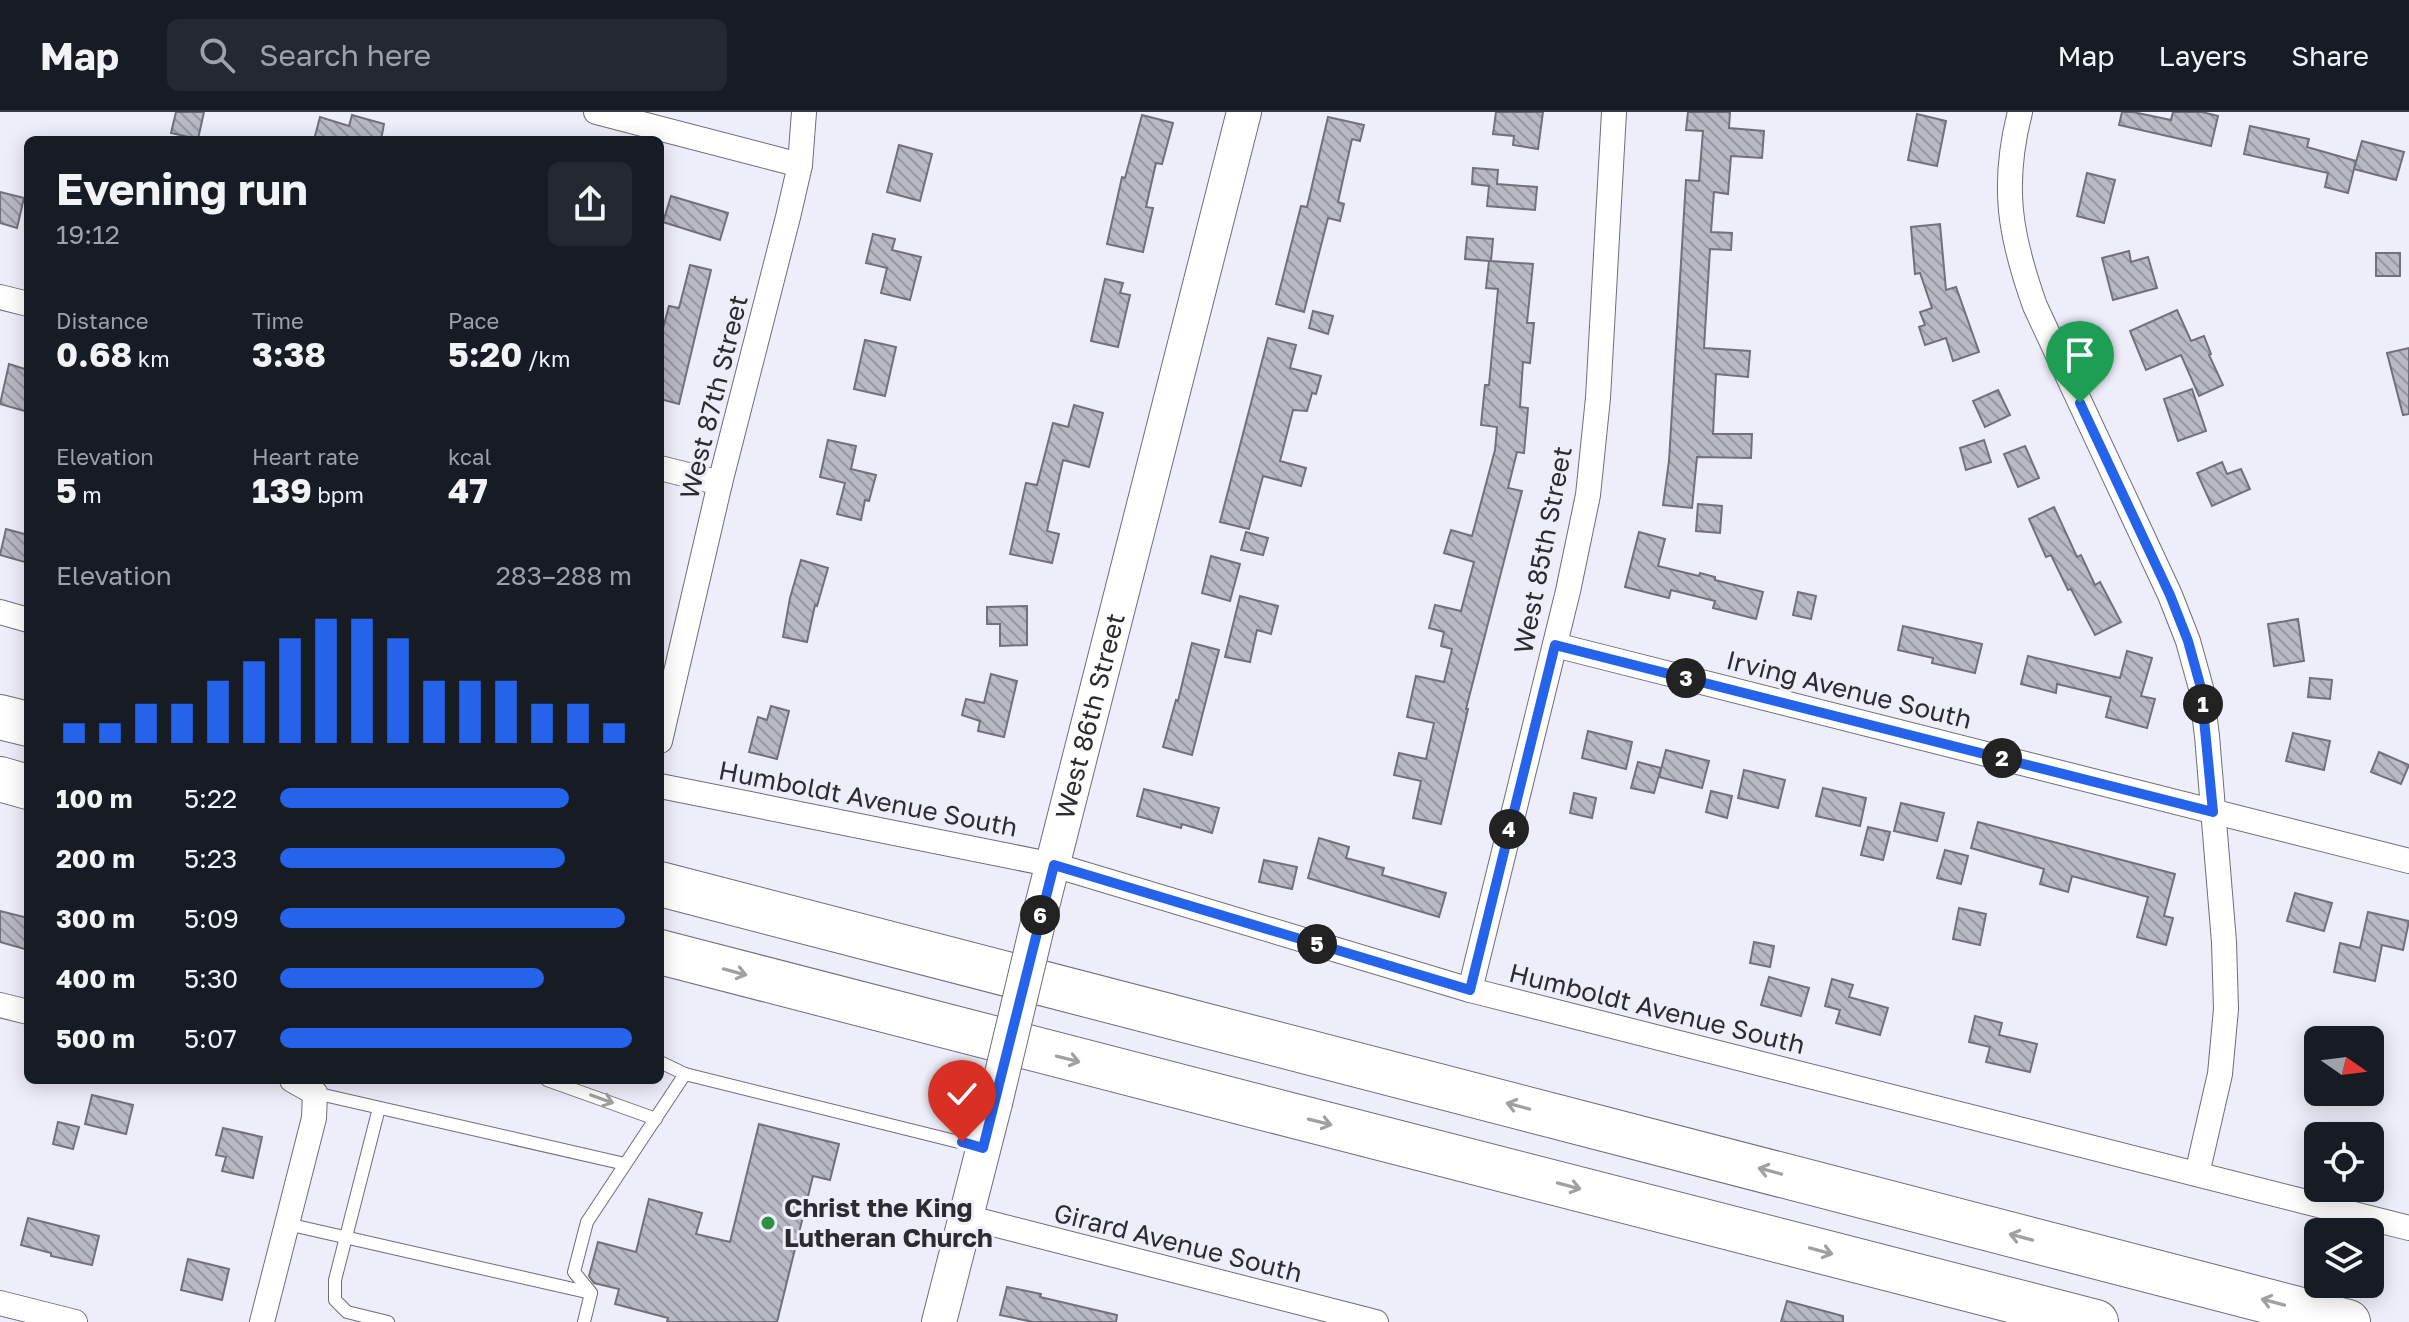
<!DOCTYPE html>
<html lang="en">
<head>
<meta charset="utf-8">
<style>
  body { margin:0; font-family:"Golos Text",sans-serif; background:#242831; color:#f1f3f6; height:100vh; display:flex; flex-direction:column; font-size:30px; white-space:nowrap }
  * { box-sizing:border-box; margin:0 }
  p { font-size:26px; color:#9ea1a6 }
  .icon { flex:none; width:44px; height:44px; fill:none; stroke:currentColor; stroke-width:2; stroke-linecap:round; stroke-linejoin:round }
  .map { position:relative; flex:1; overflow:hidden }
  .side { position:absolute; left:24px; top:24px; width:640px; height:948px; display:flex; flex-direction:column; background:#171b24; border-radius:12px; box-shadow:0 4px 20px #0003 }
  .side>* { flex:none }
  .needle { width:52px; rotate:104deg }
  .tools { position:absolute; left:2304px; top:914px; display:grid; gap:16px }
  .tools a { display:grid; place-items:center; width:80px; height:80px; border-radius:12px; background:#171b24; box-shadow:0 4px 20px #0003; font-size:40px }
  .pin { position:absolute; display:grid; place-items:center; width:68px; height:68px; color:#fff; margin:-82px -34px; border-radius:50% 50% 50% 0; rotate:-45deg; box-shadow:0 0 8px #0007 }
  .pin .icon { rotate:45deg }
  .km { position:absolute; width:40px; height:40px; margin:-20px; border-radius:50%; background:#222; color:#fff; font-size:22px; line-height:40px; text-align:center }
  .round { display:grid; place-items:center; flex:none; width:84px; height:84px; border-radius:12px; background:#242831 }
  .summary { display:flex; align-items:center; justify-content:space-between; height:136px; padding:0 32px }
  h1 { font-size:44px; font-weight:700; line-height:60px }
  .metrics { display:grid; grid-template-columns:repeat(3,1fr); gap:12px; height:136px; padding:8px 32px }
  .metrics div { display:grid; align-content:center }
  .metrics b { font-size:34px; font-weight:700 }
  .metrics small { font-size:22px; font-weight:400 }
  .metrics p { font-size:22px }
  .chart { height:224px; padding:16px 32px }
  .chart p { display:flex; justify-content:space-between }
  .chart svg { width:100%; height:144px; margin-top:8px; stroke:#2563eb; stroke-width:6 }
  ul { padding:0 32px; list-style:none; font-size:26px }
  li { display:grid; grid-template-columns:128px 96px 1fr; align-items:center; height:60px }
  li i { height:20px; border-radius:10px; background:#2563eb }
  header { display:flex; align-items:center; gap:48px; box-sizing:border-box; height:112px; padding:0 40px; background:#171b24; border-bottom:2px solid #363941 }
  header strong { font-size:38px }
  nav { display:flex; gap:44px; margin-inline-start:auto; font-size:28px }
  .search { width:560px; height:72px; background:#242831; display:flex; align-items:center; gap:20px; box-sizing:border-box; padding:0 28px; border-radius:12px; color:#9ea1a6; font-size:30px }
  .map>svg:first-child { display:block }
</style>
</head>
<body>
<header>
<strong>Map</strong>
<div class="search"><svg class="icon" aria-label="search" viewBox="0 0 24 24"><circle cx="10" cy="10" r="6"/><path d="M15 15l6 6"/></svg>Search here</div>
<nav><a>Map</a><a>Layers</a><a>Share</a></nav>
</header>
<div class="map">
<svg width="2409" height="1210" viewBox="0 0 2409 1210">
  <defs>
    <pattern id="building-back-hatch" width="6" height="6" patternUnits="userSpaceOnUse" patternTransform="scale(2)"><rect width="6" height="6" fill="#b9b9c4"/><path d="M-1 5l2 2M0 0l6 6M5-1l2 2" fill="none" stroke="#9797a0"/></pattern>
  </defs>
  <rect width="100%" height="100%" fill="#eeeefa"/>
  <g fill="url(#building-back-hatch)" stroke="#71707b" stroke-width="2">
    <path d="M 176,0 L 204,0 L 198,27 L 171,21 Z"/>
    <path d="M 1496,0 L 1543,0 L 1538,37 L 1513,33 L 1514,24 L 1493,22 Z"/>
    <path d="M 1688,0 L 1730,0 L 1729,16 L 1764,19 L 1762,46 L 1731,44 L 1728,82 L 1714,80 L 1711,120 L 1732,121 L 1731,138 L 1710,137 L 1704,236 L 1750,239 L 1748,265 L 1716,262 L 1713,322 L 1752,322 L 1751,346 L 1697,345 L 1692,396 L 1663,393 L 1669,349 L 1686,68 L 1699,69 L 1703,19 L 1686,18 Z"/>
    <path d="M 2122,0 L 2133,0 L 2171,8 L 2173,0 L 2202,0 L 2218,4 L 2211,34 L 2119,13 Z"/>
    <path d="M 1917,2 L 1946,9 L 1937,54 L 1908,48 Z"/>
    <path d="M 352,3 L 384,12 L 381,28 L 314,28 L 320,5 L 349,14 Z"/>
    <path d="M 1142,3 L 1173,11 L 1162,52 L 1156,51 L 1146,95 L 1153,96 L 1143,140 L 1107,132 L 1122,65 L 1125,66 Z"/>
    <path d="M 1328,5 L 1364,13 L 1360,29 L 1352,27 L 1338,90 L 1344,92 L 1340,109 L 1328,106 L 1304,200 L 1276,192 L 1301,94 L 1307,95 Z"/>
    <path d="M 2250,14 L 2309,27 L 2307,35 L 2356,49 L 2348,81 L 2325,75 L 2328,61 L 2244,42 Z"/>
    <path d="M 2362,29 L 2404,40 L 2396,68 L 2354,57 Z"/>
    <path d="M 899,33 L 932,42 L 920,89 L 887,80 Z"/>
    <path d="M 1473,56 L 1498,58 L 1497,72 L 1537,75 L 1535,98 L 1487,94 L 1489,74 L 1472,72 Z"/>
    <path d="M 2087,61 L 2115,68 L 2104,111 L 2077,104 Z"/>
    <path d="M 0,80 L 24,86 L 17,116 L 0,111 Z"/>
    <path d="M 671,84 L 728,101 L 720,128 L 663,110 Z"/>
    <path d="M 1940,112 L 1946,178 L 1956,175 L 1979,240 L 1953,249 L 1946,226 L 1925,233 L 1919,215 L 1925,213 L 1920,200 L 1932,196 L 1920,161 L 1915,162 L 1911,115 Z"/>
    <path d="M 873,122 L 895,127 L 892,138 L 921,145 L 910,188 L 881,181 L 887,156 L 866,151 Z"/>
    <path d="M 1467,125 L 1493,127 L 1491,149 L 1533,152 L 1527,211 L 1534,211 L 1530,251 L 1523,250 L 1520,295 L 1528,296 L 1524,341 L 1517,340 L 1508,376 L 1522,379 L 1466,597 L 1468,597 L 1441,712 L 1413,706 L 1421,669 L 1394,663 L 1399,641 L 1426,647 L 1434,611 L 1407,605 L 1416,564 L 1444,570 L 1452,537 L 1441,534 L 1444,520 L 1429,516 L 1435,493 L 1461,499 L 1474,450 L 1444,441 L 1451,418 L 1472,424 L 1495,338 L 1497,315 L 1481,313 L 1485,273 L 1489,273 L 1498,177 L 1486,176 L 1489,149 L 1465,147 Z"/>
    <path d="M 2129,139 L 2131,150 L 2148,145 L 2157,176 L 2113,188 L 2102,146 Z"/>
    <rect x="2376" y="141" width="24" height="23"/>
    <path d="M 690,153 L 711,158 L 679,292 L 660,287 L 660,227 L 669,194 L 679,196 Z"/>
    <path d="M 1105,167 L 1123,171 L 1120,181 L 1130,183 L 1118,235 L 1091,229 Z"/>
    <path d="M 2177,198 L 2191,229 L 2204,224 L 2211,242 L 2209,243 L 2223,273 L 2199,284 L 2181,243 L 2146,258 L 2130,219 Z"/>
    <path d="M 1313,199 L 1333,204 L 1328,222 L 1309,216 Z"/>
    <path d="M 1268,226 L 1296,233 L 1290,256 L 1321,264 L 1316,282 L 1312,281 L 1307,299 L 1293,298 L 1280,349 L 1306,356 L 1301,374 L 1263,364 L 1249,417 L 1220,410 Z"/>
    <path d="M 865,228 L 896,235 L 885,284 L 854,277 Z"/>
    <path d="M 2409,236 L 2409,302 L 2403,303 L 2387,241 Z"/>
    <path d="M 9,252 L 28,258 L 28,300 L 0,292 Z"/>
    <path d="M 2192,277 L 2206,319 L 2178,329 L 2164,287 Z"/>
    <path d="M 1998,278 L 2010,303 L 1985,315 L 1973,289 Z"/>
    <path d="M 1074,293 L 1103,301 L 1089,355 L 1063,348 L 1047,419 L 1059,422 L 1052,451 L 1010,442 L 1026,371 L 1037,373 L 1053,311 L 1068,315 Z"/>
    <path d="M 828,328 L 856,334 L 851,357 L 876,363 L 869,389 L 865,388 L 861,408 L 837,402 L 845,371 L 820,365 Z"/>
    <path d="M 1984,328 L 1991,350 L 1966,358 L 1960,336 Z"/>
    <path d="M 2025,334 L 2039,366 L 2018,375 L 2004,342 Z"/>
    <path d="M 2222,350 L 2227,362 L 2241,357 L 2250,377 L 2212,394 L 2197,361 Z"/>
    <path d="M 1698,392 L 1722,394 L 1720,421 L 1696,419 Z"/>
    <path d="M 2054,395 L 2077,445 L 2081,443 L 2095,473 L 2100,470 L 2121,510 L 2095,523 L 2071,477 L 2068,478 L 2051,443 L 2046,445 L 2029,407 Z"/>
    <path d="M 6,417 L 28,423 L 28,451 L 0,443 Z"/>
    <path d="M 1246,420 L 1268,426 L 1263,443 L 1241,438 Z"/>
    <path d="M 1639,420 L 1665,427 L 1658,454 L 1699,464 L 1700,461 L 1715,465 L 1715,468 L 1763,480 L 1756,507 L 1713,496 L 1715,489 L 1671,478 L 1669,486 L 1625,475 Z"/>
    <path d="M 1211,444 L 1240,452 L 1230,489 L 1202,481 Z"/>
    <path d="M 801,448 L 828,456 L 817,494 L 815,493 L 807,530 L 783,525 L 790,486 Z"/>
    <path d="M 1798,480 L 1816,484 L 1811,507 L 1793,503 Z"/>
    <path d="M 1240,484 L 1278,494 L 1271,522 L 1257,518 L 1250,550 L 1225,545 Z"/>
    <path d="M 1027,494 L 1027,533 L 1000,534 L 1000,512 L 987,512 L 987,495 Z"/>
    <path d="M 2298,507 L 2304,549 L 2274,554 L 2268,512 Z"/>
    <path d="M 1903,514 L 1982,532 L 1975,561 L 1932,551 L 1933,546 L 1898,538 Z"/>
    <path d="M 1192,531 L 1219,538 L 1192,643 L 1163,635 L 1176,588 L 1178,589 Z"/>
    <path d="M 2127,539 L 2152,546 L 2141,584 L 2155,587 L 2147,616 L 2106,605 L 2111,585 L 2057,572 L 2056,581 L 2021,572 L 2028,544 L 2120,566 Z"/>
    <path d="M 991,562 L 1017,569 L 1004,625 L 978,619 L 980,609 L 962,603 L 966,587 L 984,591 Z"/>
    <path d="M 2310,566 L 2332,568 L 2330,587 L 2308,585 Z"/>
    <path d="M 771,594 L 789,599 L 777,647 L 749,640 L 758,605 L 767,608 Z"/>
    <path d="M 1588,619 L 1632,630 L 1626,657 L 1582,646 Z"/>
    <path d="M 2293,621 L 2330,629 L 2324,658 L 2286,649 Z"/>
    <path d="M 1666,638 L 1709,649 L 1702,676 L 1659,665 Z"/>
    <path d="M 2379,640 L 2409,653 L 2401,672 L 2371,660 Z"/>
    <path d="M 1638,650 L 1661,656 L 1654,681 L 1631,676 Z"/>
    <path d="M 1744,658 L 1785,668 L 1778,696 L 1738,686 Z"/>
    <path d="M 1823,676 L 1866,686 L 1860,714 L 1816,704 Z"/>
    <path d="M 1144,677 L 1219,696 L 1212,721 L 1182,712 L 1181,716 L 1137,704 Z"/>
    <path d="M 1711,679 L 1732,684 L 1727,706 L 1706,700 Z"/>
    <path d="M 1574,681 L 1596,686 L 1592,706 L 1570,701 Z"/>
    <path d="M 1901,691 L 1944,701 L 1937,729 L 1894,719 Z"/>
    <path d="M 1978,710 L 2175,762 L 2164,804 L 2173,806 L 2166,833 L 2137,825 L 2148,785 L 2072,764 L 2068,780 L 2040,772 L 2044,757 L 1971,736 Z"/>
    <path d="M 1868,715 L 1890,720 L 1883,748 L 1861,743 Z"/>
    <path d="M 1319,726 L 1349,735 L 1346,746 L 1384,756 L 1382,763 L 1446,781 L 1439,805 L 1308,766 Z"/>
    <path d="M 1945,738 L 1968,744 L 1961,772 L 1937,766 Z"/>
    <path d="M 1264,748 L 1297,755 L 1292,777 L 1259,770 Z"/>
    <path d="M 2295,781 L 2332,791 L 2324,819 L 2287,809 Z"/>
    <path d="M 1959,796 L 1986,802 L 1980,833 L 1953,827 Z"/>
    <path d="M 0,799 L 28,806 L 28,838 L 0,830 Z"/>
    <path d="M 2368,800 L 2409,809 L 2403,838 L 2382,833 L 2375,869 L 2334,860 L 2340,831 L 2360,836 Z"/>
    <path d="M 1754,830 L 1774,834 L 1770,855 L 1750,851 Z"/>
    <path d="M 1769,865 L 1809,876 L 1801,904 L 1761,893 Z"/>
    <path d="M 1832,867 L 1853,873 L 1849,885 L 1888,896 L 1880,923 L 1836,911 L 1840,898 L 1825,894 Z"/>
    <path d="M 1975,904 L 2002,911 L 1999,923 L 2037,932 L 2030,960 L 1986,950 L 1990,935 L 1969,930 Z"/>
    <path d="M 92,983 L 133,993 L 126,1022 L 85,1012 Z"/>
    <path d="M 58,1010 L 79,1015 L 73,1037 L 53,1032 Z"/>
    <path d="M 759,1012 L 839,1032 L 830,1068 L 813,1064 L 777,1210 L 667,1210 L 668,1206 L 615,1192 L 619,1177 L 594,1171 L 589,1164 L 598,1130 L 636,1140 L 649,1087 L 702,1101 L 696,1122 L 730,1130 Z"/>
    <path d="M 223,1016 L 262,1025 L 253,1066 L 222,1059 L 226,1045 L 216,1043 Z"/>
    <path d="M 28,1106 L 99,1124 L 92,1153 L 51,1144 L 51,1141 L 21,1133 Z"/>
    <path d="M 188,1147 L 229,1157 L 222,1188 L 181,1178 Z"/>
    <path d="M 1007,1175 L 1041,1182 L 1040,1185 L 1117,1203 L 1116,1210 L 1033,1210 L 1000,1203 Z"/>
    <path d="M 1787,1189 L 1843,1204 L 1843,1210 L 1781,1210 Z"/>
  </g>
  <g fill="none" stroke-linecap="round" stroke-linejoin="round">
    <defs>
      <g id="lane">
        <path d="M 660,950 L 685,962"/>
        <path d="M 547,968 L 656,1007"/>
        <path d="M 315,981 L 625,1052"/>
        <path d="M 379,996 L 335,1168 L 335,1188 L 347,1200 L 388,1210"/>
        <path d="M 287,1112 L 591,1181"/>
        <path d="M 584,1210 L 591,1181 L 574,1160 L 587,1110 L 685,962 L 983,1036"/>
      </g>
      <g id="street">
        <path d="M 596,0 L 800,53"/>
        <path d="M 2020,0 C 2001,74 2010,124 2035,194 L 2170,483 L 2188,529 L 2201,576 L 2207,624 L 2224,830 L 2226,897 L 2220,962 L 2197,1062"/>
        <path d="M 0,185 L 28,192"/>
        <path d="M 660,356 L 720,371"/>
        <path d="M 0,500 L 28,508"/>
        <path d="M 1555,533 L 2409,749"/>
        <path d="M 660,629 L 720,371 L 788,105 L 800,53 L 804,0"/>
        <path d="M 660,674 L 1054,753 L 1470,878 L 2409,1116"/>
        <path d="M 1470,878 L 1568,479 L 1588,383 L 1598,286 L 1614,0"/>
        <path d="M 0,893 L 28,900"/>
        <path d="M 966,1105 L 1376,1210"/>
        <path d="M 0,1191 L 75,1210"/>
        <path d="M 262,1210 L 314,1006 L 315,981 L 292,968"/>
      </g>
      <g id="secondary">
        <path id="s1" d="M 1042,794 L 1244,0"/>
        <path d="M 939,1210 L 995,991"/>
      </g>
      <g id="highway">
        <path d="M 0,605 L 28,612"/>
        <path d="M 0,667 L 28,675"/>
        <path d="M 660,772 L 2348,1210"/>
        <path d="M 660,840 C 1138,965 1618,1086 2096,1210"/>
      </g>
    </defs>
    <use href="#lane" stroke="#6e6d78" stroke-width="14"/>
    <use href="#street" stroke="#6e6d78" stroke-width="26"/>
    <use href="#secondary" stroke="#6e6d78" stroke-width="36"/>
    <use href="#highway" stroke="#6e6d78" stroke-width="46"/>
    <use href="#lane" stroke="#fff" stroke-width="12"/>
    <use href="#street" stroke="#fff" stroke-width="24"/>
    <use href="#secondary" stroke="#fff" stroke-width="34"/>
    <use href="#highway" stroke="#fff" stroke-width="44"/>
    <defs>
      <path id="secondary-bridge" d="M 995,991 L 1042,794"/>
    </defs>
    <use href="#secondary-bridge" stroke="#6e6d78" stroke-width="36" stroke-linecap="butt"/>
    <use href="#secondary-bridge" stroke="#fff" stroke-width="34"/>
  </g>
  <defs><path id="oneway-shaft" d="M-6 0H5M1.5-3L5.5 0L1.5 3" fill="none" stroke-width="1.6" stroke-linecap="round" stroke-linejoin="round" transform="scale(2)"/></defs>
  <g stroke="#a0a0a2">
    <use href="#oneway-shaft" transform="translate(735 860) rotate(15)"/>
    <use href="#oneway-shaft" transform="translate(1068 947) rotate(14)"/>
    <use href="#oneway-shaft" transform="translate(602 987) rotate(20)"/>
    <use href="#oneway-shaft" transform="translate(1518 994) rotate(-165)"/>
    <use href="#oneway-shaft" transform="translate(1320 1010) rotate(14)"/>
    <use href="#oneway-shaft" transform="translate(1770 1059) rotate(-165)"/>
    <use href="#oneway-shaft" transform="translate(1569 1074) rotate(15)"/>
    <use href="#oneway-shaft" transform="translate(2021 1125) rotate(-165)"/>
    <use href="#oneway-shaft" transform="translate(1821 1139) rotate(15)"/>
    <use href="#oneway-shaft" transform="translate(2273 1190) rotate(-165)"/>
  </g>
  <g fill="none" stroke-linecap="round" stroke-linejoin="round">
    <defs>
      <path id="route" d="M 962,1030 L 983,1036 L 1054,753 L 1470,878 L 1555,533 L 2213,700 L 2201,576 L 2188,529 L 2170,483 L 2080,291"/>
    </defs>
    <use href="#route" stroke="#fff" stroke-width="16"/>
    <use href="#route" stroke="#2563eb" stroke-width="10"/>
  </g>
  <circle fill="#2c8f44" stroke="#eeeefa" stroke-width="3" cx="768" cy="1111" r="8"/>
  <g text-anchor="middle" stroke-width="6" stroke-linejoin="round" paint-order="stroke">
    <g font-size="26" fill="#2c2c30" stroke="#eeeefa">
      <text transform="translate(714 285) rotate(-76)" y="9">West 87th Street</text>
      <text transform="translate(1543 438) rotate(-79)" y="9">West 85th Street</text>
      <text transform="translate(1849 578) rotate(14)" y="9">Irving Avenue South</text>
      <text dy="9" stroke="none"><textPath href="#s1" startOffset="196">West 86th Street</textPath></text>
      <text transform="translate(868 687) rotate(11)" y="9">Humboldt Avenue South</text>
      <text transform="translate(1657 897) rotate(14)" y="9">Humboldt Avenue South</text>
      <text transform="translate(1178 1131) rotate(14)" y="9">Girard Avenue South</text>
    </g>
    <g font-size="26" font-weight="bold" fill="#2c2c30" stroke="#eeeefa" text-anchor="start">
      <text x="784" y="1105">Christ the King<tspan x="784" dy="30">Lutheran Church</tspan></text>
    </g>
  </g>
</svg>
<div class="tools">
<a><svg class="needle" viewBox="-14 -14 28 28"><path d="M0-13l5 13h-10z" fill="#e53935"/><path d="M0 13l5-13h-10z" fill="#9ea1a6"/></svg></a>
<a><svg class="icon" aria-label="locate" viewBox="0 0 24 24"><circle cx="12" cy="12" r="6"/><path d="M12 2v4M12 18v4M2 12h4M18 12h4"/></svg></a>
<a><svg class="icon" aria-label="layers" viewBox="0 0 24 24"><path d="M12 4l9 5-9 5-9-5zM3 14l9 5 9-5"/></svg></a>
</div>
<div class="pin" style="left:2080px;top:291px;background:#1e9e55"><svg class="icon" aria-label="arrive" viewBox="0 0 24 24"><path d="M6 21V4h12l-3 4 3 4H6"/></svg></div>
<div class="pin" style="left:962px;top:1030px;background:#d93025"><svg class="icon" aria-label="check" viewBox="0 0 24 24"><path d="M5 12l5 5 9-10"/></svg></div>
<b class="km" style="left:2203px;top:592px">1</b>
<b class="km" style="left:2002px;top:646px">2</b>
<b class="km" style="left:1686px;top:566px">3</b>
<b class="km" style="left:1509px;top:717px">4</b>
<b class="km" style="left:1317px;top:832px">5</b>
<b class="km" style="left:1040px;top:803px">6</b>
<section class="side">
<div class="summary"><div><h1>Evening run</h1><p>19:12</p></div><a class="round"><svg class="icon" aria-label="share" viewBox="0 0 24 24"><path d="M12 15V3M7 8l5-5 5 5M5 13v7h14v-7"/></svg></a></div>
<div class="metrics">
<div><p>Distance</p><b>0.68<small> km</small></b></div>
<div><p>Time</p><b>3:38</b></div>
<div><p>Pace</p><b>5:20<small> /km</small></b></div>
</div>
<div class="metrics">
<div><p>Elevation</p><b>5<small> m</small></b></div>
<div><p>Heart rate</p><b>139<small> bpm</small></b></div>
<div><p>kcal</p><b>47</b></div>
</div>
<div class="chart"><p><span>Elevation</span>283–288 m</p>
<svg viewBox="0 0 160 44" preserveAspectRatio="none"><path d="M5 44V38M15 44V38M25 44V32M35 44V32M45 44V25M55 44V19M65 44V12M75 44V6M85 44V6M95 44V12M105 44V25M115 44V25M125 44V25M135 44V32M145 44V32M155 44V38"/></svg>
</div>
<ul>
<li><b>100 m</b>5:22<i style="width:82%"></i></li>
<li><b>200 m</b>5:23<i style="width:81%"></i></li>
<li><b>300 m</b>5:09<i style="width:98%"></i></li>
<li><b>400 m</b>5:30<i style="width:75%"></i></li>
<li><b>500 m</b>5:07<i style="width:100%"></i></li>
</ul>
</section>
</div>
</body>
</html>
